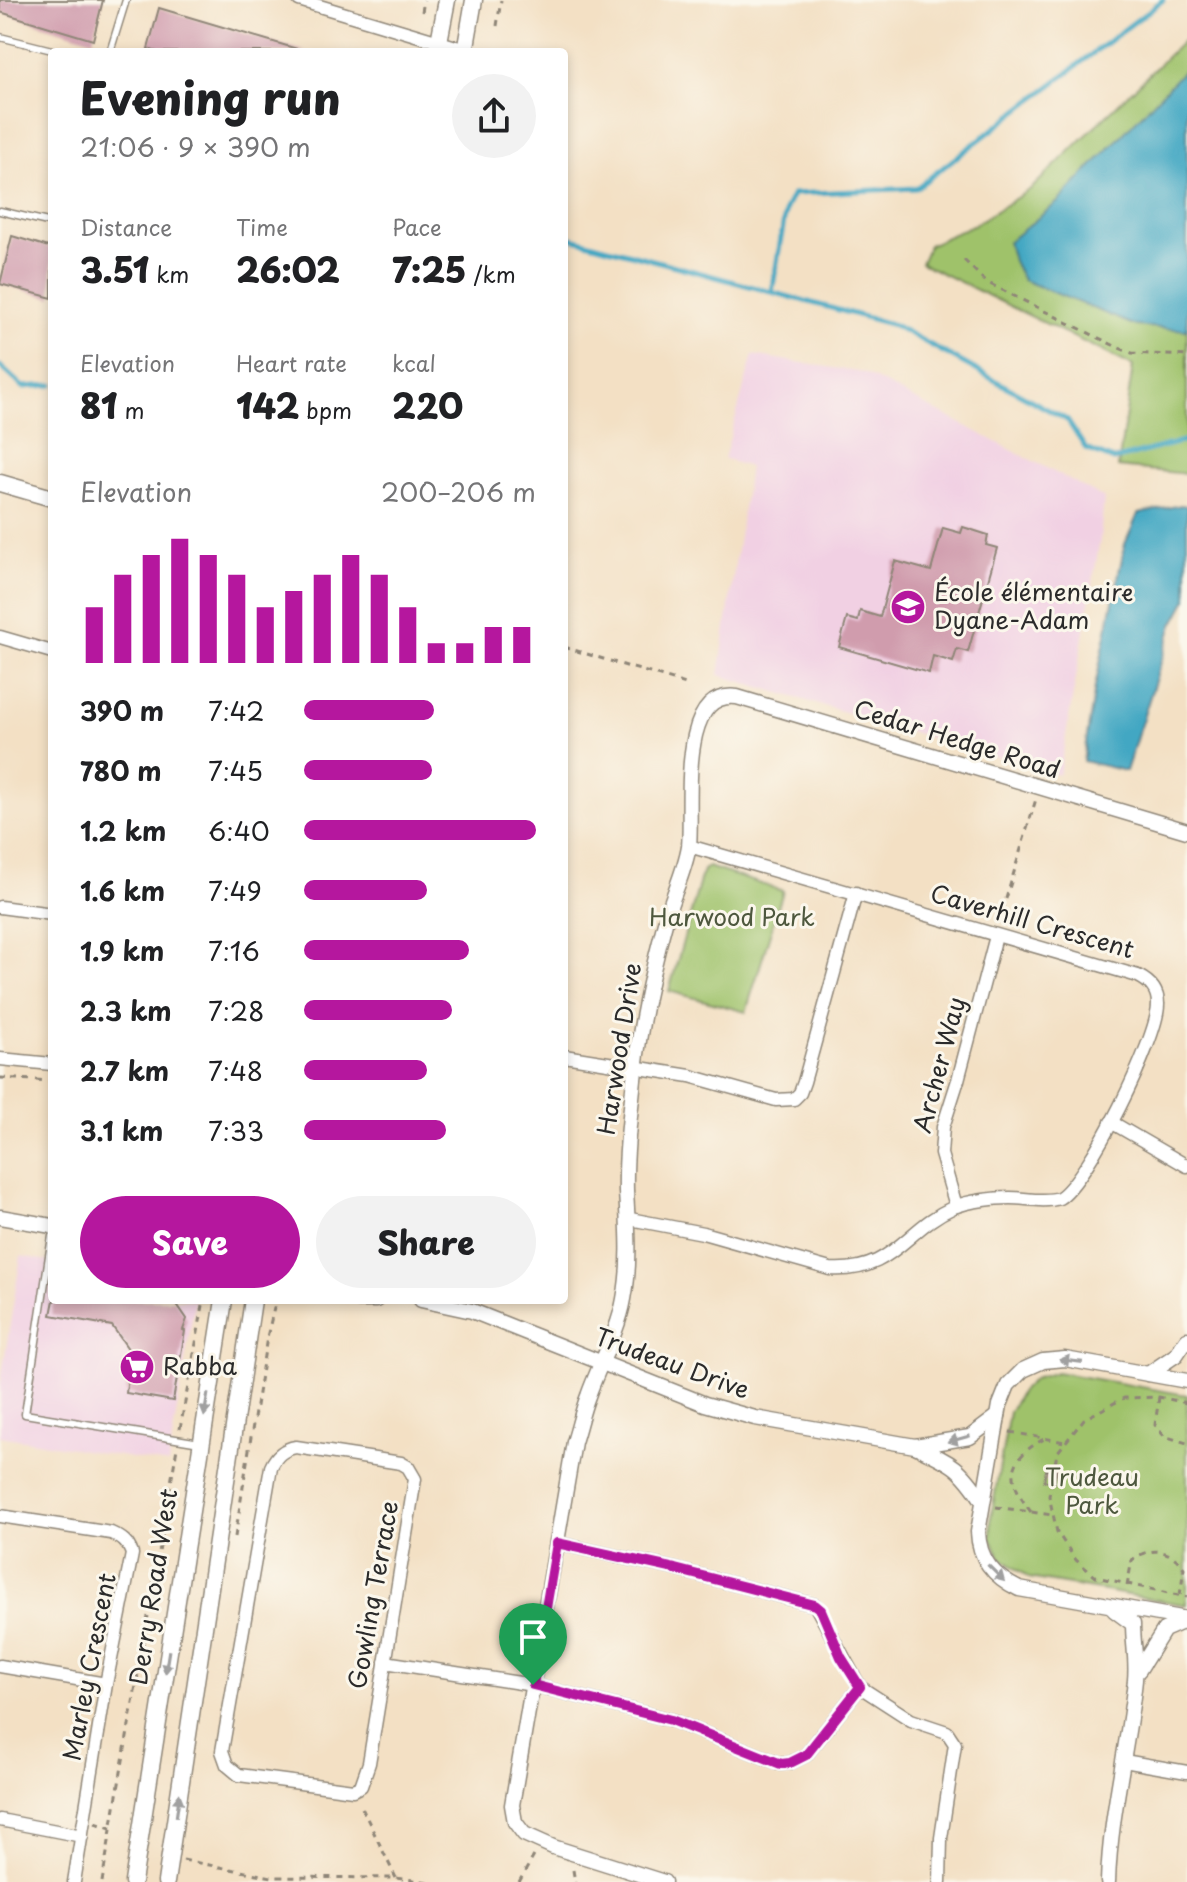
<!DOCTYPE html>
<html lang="en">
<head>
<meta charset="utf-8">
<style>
  body { margin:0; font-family:"Playpen Sans",sans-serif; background:#f2f2f2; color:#202124; height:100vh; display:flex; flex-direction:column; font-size:30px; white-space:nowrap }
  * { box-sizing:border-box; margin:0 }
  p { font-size:26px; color:#757577 }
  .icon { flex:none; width:44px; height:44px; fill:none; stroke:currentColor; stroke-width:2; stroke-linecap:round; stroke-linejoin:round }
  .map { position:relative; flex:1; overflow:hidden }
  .sheet { position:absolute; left:48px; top:48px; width:520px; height:1256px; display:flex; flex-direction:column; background:#fff; border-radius:8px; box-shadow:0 4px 12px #0003 }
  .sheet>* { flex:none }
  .pin { position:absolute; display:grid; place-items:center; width:68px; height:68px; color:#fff; margin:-82px -34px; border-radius:50% 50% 50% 0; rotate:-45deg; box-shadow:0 0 8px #0007 }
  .pin .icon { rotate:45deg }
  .round { display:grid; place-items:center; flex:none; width:84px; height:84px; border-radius:42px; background:#f2f2f2 }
  .head { display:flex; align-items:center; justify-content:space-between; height:136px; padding:0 32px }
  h1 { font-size:44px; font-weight:800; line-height:60px }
  .metrics { display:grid; grid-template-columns:repeat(3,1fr); gap:12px; height:136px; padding:8px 32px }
  .metrics div { display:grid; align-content:center }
  .metrics b { font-size:34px; font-weight:800 }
  .metrics small { font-size:22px; font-weight:400 }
  .metrics p { font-size:22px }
  .chart { height:224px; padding:16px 32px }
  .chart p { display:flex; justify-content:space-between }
  .chart svg { width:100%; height:144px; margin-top:8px; stroke:#b5179e; stroke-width:6 }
  .cta { display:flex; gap:16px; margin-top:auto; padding:16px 32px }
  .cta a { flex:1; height:92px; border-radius:48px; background:#b5179e; color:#fff; font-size:32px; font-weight:800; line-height:92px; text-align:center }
  .cta a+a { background:#f2f2f2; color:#202124 }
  ul { padding:0 32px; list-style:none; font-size:26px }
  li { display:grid; grid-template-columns:128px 96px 1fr; align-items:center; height:60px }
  li i { height:20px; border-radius:10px; background:#b5179e }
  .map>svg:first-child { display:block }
</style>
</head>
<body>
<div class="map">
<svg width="1187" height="1882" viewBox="0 0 1187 1882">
  <rect width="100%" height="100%" fill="#fbf7ec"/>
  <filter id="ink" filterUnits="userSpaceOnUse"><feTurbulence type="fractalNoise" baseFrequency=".0125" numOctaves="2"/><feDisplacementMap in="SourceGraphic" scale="16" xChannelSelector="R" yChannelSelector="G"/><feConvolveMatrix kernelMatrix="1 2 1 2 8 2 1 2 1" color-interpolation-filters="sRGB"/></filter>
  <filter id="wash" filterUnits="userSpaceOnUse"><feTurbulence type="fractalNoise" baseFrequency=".006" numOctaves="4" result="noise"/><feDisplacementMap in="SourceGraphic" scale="32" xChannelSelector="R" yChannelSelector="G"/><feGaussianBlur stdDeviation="1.8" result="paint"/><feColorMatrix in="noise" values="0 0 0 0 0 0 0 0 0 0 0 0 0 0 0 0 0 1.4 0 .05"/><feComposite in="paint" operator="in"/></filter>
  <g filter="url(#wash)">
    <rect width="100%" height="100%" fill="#f3e0c4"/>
    <g fill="#f1d0e3">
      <path d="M 753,355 L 864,373 L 1104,498 L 1100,540 L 1059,775 L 719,675 L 749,467 L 724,459 Z"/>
      <path d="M 21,1256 L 52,1262 L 52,1300 L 195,1300 L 168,1464 L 0,1436 L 0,1386 Z"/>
    </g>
    <g fill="#9fc26b" stroke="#65764b" stroke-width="2">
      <path d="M 1187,37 L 1187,474 L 1118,467 L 1133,366 L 921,263 L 929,245 L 975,224 L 1032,188 Z"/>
      <path d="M 708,867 L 783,891 L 746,1012 L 669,991 L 703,870 Z"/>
      <path d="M 1056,1372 L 1187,1395 L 1187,1605 L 1029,1578 L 1001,1558 L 991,1539 L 991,1517 L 1009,1412 L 1021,1391 L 1034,1379 Z"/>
    </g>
    <g fill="#43a7c3" stroke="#376977" stroke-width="2">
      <path d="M 1187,67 L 1187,330 L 1136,326 L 1023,280 L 1013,261 L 1008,242 L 1058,202 Z"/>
      <path d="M 1181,505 L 1187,506 L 1187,599 L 1173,625 L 1126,771 L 1083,761 L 1095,687 L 1125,544 L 1138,514 Z"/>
    </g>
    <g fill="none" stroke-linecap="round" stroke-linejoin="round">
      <g stroke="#43a7c3" stroke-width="5">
        <path d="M 564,236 L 894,325 L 1067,420 L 1086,449 L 1114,460 L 1187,440"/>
        <path d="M 772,292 L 786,208 L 793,194 L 916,188 L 1163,0"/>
        <path d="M 0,366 L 23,387 L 52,385"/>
      </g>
    </g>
    <g id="blocks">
      <g fill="#d09cad">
        <path d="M 0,0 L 103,0 L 93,40 L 0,12 Z"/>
        <path d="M 159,8 L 304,51 L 303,52 L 157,52 L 148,49 Z"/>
        <path d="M 12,236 L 52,248 L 52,298 L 0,284 Z"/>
        <path d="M 963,527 L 988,535 L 986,545 L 997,548 L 968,652 L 957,649 L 953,662 L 933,656 L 929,673 L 839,647 L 847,618 L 858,621 L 860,611 L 880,617 L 895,561 L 931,571 L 943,528 L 961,533 Z"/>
        <path d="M 54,1300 L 174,1300 L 187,1319 L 183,1330 L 185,1331 L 173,1401 L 126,1393 L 131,1353 L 112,1326 L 51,1315 Z"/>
        <path d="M 1046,1470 L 1056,1471 L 1055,1483 L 1044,1481 Z"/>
      </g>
    </g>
  </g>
  <g filter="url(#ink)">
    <use href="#blocks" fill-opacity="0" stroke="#8f8678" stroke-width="2"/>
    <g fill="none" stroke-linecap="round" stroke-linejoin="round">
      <defs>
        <g id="service">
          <path d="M 0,37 L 60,52"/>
          <path d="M 110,52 L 126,0"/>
          <path d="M 0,211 L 52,223"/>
          <path d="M 52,1236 L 25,1414 L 200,1443"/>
        </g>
        <g id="minor">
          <path d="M 299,0 L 466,50"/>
          <path d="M 0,637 L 52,652"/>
          <path d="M 0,907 L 52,914"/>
          <path d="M 564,1056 L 690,1076 L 776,1100 L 794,1099 L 800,1093 L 804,1082 L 856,893"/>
          <path d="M 0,1059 L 52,1064"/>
          <path d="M 1111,1122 L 1187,1166"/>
          <path d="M 956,1206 L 941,1154 L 943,1127 L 958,1080 L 996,936"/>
          <path d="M 630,1219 L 703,1233 L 830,1269 C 894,1273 904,1229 954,1207 C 969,1201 994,1198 1010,1198 C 1026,1198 1044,1203 1059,1198 C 1087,1182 1159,1037 1158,1004 C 1158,990 1150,982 1138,976 L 689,846"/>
          <path d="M 296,1447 L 401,1463 L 408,1467 L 415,1479 L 369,1763 L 361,1786 L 353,1790 L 239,1775 L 227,1765 L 222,1751 L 271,1467 C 276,1456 283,1449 296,1447 Z"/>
          <path d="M 0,1516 L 111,1533 C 122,1538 128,1542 132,1554 L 106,1684 L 74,1882"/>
          <path d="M 557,1543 L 675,1569 L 815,1605 L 860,1687 L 911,1720 L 947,1732 L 955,1744 L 941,1838 L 940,1882"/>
          <path d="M 385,1662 L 533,1685 L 671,1720 L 781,1764 L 790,1763 L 806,1755 L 860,1687"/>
          <path d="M 0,1666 L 106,1684"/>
          <path d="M 1124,1761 L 1187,1772"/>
          <path d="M 0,1820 L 82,1836"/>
        </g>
        <g id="tertiary">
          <path d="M 0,1217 L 52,1226"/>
          <path d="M 358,1300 L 376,1300"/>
          <path d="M 421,1300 L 472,1311 L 705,1404 L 755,1418 L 915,1446 L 970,1437 L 998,1416"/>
          <path d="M 1148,1374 L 1176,1355 L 1187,1339"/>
          <path d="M 1187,1381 L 1065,1359 L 1043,1361 L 1023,1370 L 1008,1385 L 1000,1405 L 978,1532 C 979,1560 994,1577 1019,1589 L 1187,1619"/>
          <path d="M 917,1447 C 954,1464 960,1467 983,1501"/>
          <path d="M 1139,1670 L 1164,1630 L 1185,1621"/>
          <path d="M 664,1882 L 553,1847 L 524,1834 L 515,1822 L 512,1805 L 574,1442 C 579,1427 582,1411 588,1396 C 599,1364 618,1333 624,1299 C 631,1263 628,1227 626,1191 C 625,1150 631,1109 635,1070 C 641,1017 653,966 667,915 C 674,892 685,870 689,846 C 693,810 676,689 737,697 L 1187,831"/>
          <path d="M 1108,1882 C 1110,1814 1128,1748 1135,1680 C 1137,1660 1133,1643 1133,1624 L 1114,1610"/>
        </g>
        <g id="secondary">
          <path d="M 437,52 L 447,0"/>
          <path d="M 465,52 L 474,0"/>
          <path d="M 0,483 L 52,498"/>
          <path d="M 133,1882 L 224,1300"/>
          <path d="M 166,1882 L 253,1300"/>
        </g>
      </defs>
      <use href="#service" stroke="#8f8678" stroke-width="9"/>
      <use href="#minor" stroke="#8f8678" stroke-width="15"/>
      <use href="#tertiary" stroke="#8f8678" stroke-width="17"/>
      <use href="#secondary" stroke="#8f8678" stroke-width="19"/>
      <g stroke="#8f8678" stroke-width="3" stroke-dasharray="6 6" stroke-linecap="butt">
        <path d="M 422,12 L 424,0"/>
        <path d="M 497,26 L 501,0"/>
        <path d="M 964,260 L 986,282 L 1119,348 L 1132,353 L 1187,356"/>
        <path d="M 564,647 L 689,685"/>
        <path d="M 999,922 L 1036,799"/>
        <path d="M 0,1078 L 52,1081"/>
        <path d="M 1159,1397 L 1155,1425 L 1164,1436 L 1187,1443"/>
        <path d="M 1187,1403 L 1159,1397 L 1124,1398 L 1084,1419 L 1057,1453 L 1049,1496 L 1057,1532 L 1076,1560 L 1096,1577 L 1187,1597"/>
        <path d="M 180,1429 L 204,1300"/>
        <path d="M 1010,1432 L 1065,1442"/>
        <path d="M 996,1507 L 1052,1515"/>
        <path d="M 1031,1512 C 1006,1480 1007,1459 1044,1439"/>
        <path d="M 235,1537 L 267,1337 L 276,1300"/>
        <path d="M 1127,1586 L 1132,1560 C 1150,1546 1171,1549 1184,1568 L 1180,1595"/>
        <path d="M 362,1808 L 396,1878"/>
        <path d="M 95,1823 L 111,1828"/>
        <path d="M 183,1860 L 272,1877 L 396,1878 L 429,1882"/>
        <path d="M 573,1870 L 575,1882"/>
        <path d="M 102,1882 L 177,1448"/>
        <path d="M 519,1882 L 535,1854"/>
      </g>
      <use href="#service" stroke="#fff" stroke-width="6"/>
      <use href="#minor" stroke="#fff" stroke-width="12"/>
      <use href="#tertiary" stroke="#fff" stroke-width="14"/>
      <use href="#secondary" stroke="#fff" stroke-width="16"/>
    </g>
    <defs><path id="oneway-solid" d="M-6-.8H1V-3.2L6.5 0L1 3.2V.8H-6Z" transform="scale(2)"/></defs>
    <g fill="#a0a0a0">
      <use href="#oneway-solid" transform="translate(1071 1361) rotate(-173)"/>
      <use href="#oneway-solid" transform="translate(206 1405) rotate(99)"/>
      <use href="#oneway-solid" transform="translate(959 1439) rotate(164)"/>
      <use href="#oneway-solid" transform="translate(996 1573) rotate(45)"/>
      <use href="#oneway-solid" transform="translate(167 1662) rotate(99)"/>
      <use href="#oneway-solid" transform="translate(178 1805) rotate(-82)"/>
    </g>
  </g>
  <g fill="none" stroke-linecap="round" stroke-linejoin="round" filter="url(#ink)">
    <defs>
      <path id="route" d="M 557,1543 L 675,1569 L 815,1605 L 821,1610 L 841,1657 L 860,1687 L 806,1755 L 790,1763 L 781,1764 L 671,1720 L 533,1685 Z"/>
    </defs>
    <use href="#route" stroke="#fff" stroke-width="16"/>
    <use href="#route" stroke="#b5179e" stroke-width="10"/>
  </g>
  <defs>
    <symbol id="school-disc" viewBox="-11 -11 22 22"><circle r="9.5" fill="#b5179e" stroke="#fbf7ec"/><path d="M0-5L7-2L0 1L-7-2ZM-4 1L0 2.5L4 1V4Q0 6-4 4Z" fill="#fff"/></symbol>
    <symbol id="supermarket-disc" viewBox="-11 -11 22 22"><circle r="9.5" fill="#b5179e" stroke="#fbf7ec"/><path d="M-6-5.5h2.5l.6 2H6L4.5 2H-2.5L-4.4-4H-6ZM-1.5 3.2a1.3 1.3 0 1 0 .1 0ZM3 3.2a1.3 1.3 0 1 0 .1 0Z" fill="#fff"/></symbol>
  </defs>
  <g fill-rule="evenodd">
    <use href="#school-disc" x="888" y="587" width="40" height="40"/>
    <use href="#supermarket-disc" x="117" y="1347" width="40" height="40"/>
  </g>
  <g text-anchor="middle" stroke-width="6" stroke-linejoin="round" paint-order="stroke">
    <g font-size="24" fill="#2b2b2b" stroke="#fbf7ec" text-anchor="start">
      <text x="934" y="601">École élémentaire<tspan x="934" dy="28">Dyane-Adam</tspan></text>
      <text x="163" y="1375">Rabba</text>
    </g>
    <g font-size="24" fill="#2b2b2b" stroke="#fbf7ec">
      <text transform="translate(957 740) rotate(17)" y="8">Cedar Hedge Road</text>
      <text transform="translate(1032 922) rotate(16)" y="8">Caverhill Crescent</text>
      <text transform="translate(620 1049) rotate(-81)" y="8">Harwood Drive</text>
      <text transform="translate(940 1065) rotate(-75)" y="8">Archer Way</text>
      <text transform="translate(672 1364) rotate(20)" y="8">Trudeau Drive</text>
      <text transform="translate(154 1587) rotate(-81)" y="8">Derry Road West</text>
      <text transform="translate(374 1595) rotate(-80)" y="8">Gowling Terrace</text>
      <text transform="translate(90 1667) rotate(-79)" y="8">Marley Crescent</text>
    </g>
    <g font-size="24" fill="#4e583e" stroke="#fbf7ec">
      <text x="732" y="926">Harwood Park</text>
      <text x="1092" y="1486">Trudeau<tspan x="1092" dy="28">Park</tspan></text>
    </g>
  </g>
</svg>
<div class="pin" style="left:533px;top:1685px;background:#1e9e55"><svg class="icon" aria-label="arrive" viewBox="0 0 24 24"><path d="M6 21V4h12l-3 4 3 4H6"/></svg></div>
<section class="sheet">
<div class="head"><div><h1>Evening run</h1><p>21:06 · 9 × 390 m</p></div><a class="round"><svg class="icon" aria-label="share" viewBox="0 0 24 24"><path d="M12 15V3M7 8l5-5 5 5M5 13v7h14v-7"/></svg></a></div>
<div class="metrics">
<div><p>Distance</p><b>3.51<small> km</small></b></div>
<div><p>Time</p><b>26:02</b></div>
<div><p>Pace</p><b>7:25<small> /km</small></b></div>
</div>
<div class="metrics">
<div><p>Elevation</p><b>81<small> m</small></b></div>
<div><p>Heart rate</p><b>142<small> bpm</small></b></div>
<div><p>kcal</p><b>220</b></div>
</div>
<div class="chart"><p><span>Elevation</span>200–206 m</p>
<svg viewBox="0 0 160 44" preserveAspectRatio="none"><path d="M5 44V27M15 44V17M25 44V11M35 44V6M45 44V11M55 44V17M65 44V27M75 44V22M85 44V17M95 44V11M105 44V17M115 44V27M125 44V38M135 44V38M145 44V33M155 44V33"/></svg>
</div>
<ul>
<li><b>390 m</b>7:42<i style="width:56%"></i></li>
<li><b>780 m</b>7:45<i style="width:55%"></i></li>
<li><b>1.2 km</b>6:40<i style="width:100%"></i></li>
<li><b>1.6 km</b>7:49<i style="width:53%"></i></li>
<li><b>1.9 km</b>7:16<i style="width:71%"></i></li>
<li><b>2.3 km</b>7:28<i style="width:64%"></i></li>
<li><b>2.7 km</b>7:48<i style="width:53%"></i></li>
<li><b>3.1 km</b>7:33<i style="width:61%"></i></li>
</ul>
<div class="cta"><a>Save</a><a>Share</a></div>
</section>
</div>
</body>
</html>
